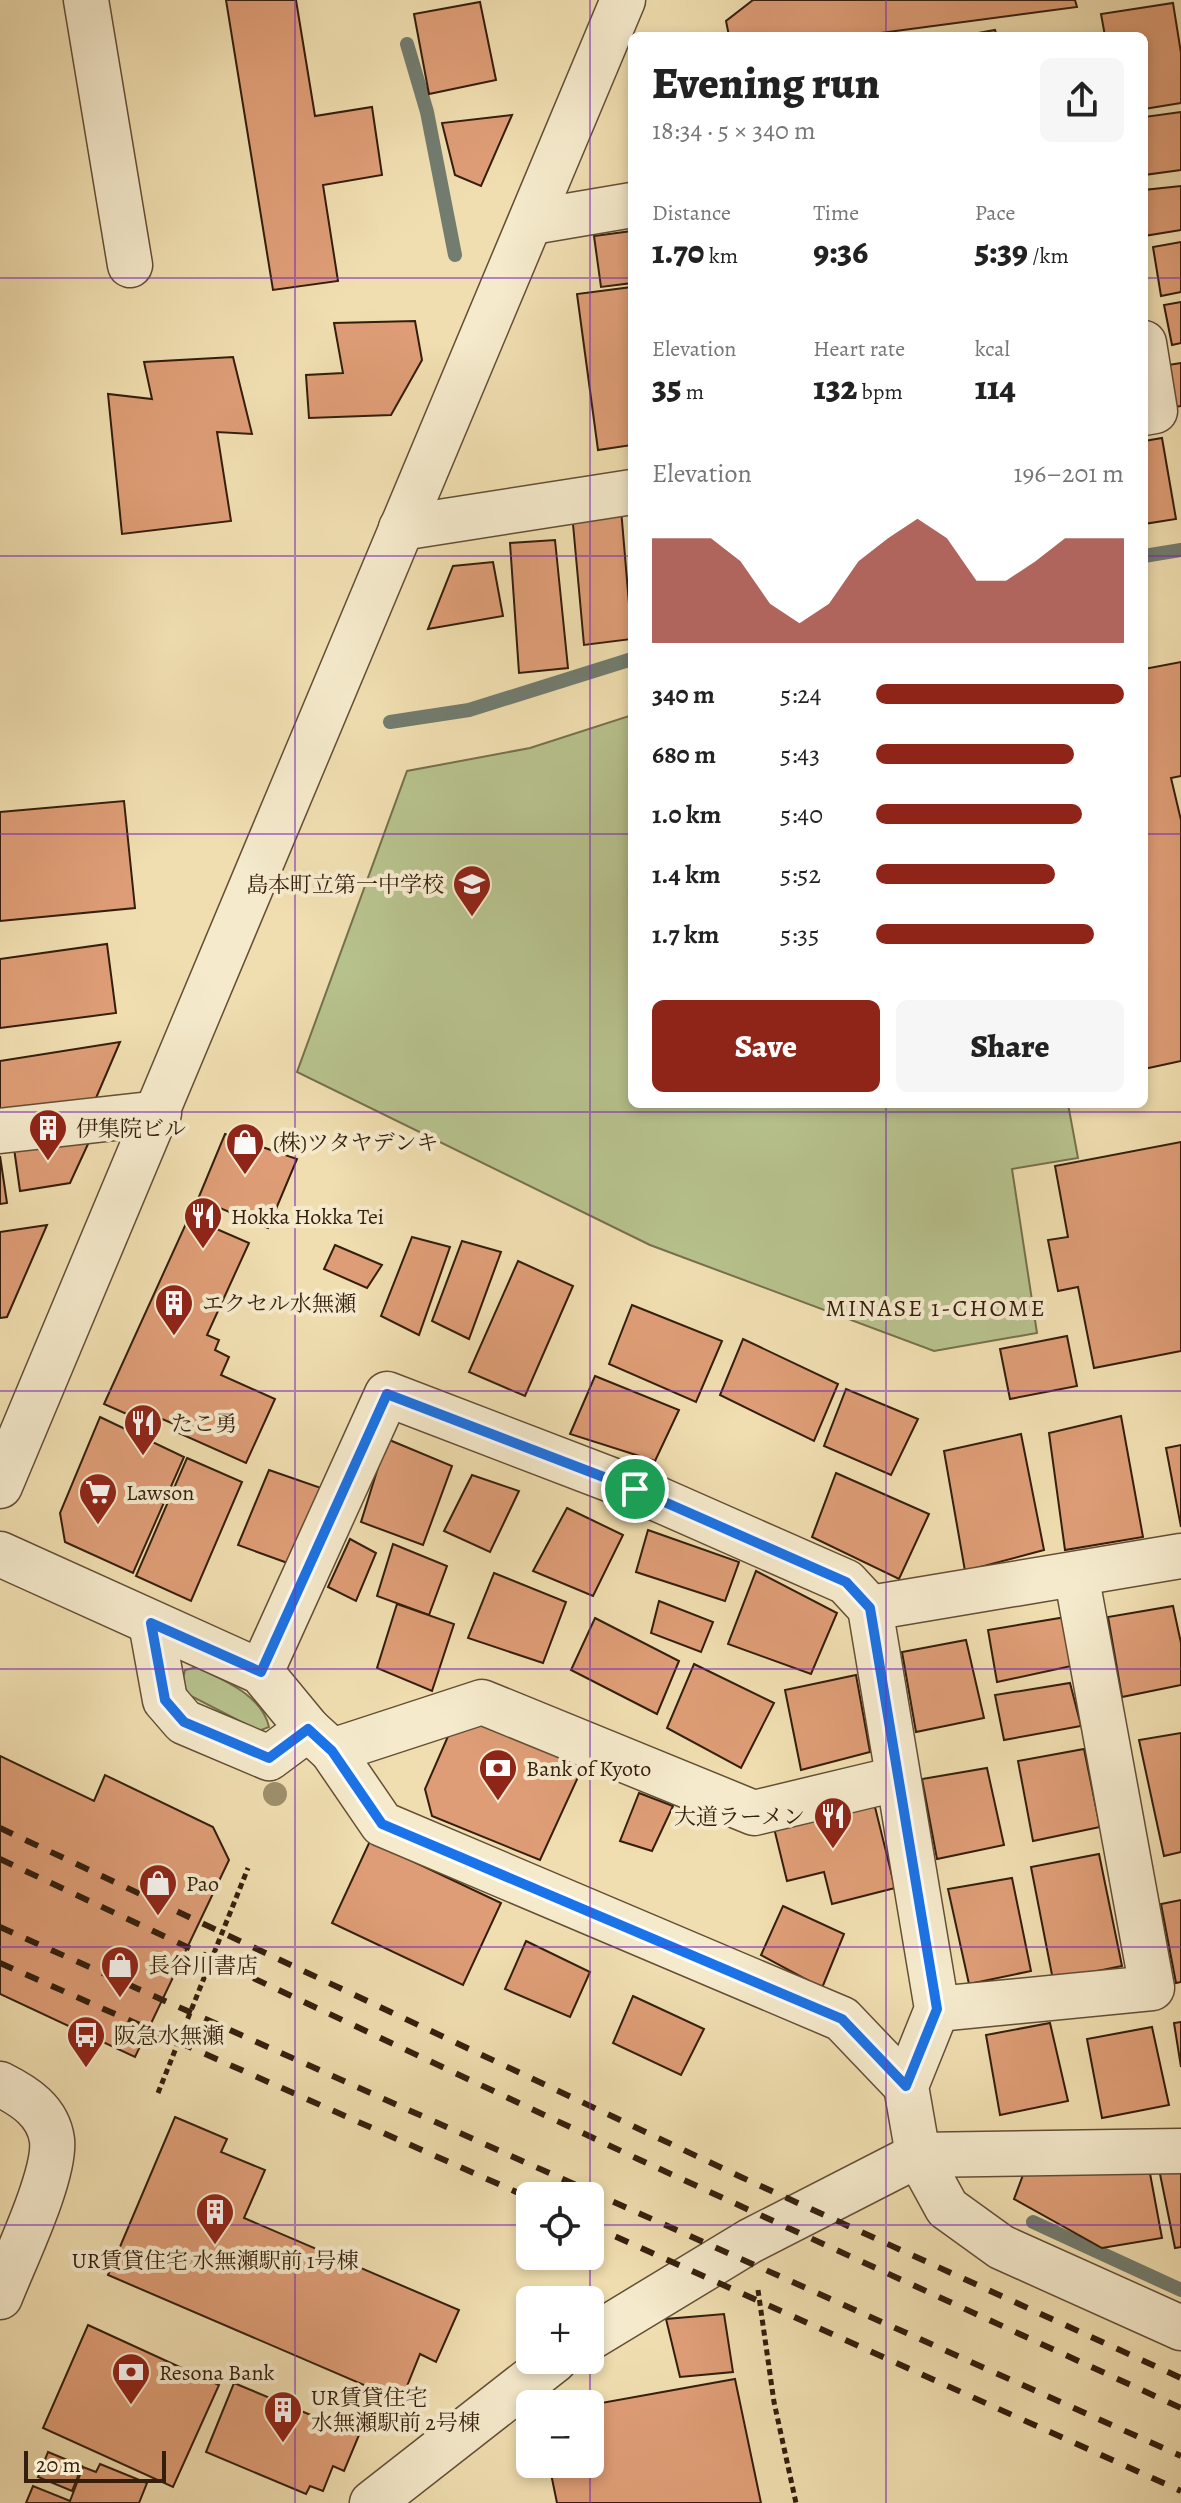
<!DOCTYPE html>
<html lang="en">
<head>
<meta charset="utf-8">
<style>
  body { margin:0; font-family:Alegreya,"Noto Serif JP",serif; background:#f6f6f6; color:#222; height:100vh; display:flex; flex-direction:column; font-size:30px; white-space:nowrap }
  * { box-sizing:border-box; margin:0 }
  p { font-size:26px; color:#767676 }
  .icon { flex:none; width:44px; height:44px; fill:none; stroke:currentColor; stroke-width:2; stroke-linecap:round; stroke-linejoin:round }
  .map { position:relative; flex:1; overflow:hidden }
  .sheet { position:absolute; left:628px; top:32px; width:520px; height:1076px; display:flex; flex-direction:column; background:#fff; border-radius:12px; box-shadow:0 4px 12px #0003 }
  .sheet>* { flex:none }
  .buttons { position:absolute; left:516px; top:2182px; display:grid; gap:16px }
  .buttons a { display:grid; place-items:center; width:88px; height:88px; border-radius:12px; background:#fff; box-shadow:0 4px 12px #0003; font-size:40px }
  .scale { position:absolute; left:24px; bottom:20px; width:142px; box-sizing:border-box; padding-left:8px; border:4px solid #341e0d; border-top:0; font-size:22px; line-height:28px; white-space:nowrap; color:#341e0d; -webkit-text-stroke:6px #f5eacc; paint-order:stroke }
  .pin { position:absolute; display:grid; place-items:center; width:68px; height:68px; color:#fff; margin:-34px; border:4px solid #fff; border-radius:50%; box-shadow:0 2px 8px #0007 }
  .round { display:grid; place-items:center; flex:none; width:84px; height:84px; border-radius:12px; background:#f6f6f6 }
  .summary { display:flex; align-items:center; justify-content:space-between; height:136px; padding:0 24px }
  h1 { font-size:44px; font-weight:800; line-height:60px }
  .stats { display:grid; grid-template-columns:repeat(3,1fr); gap:12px; height:136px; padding:8px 24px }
  .stats div { display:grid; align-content:center }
  .stats b { font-size:34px; font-weight:800 }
  .stats small { font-size:22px; font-weight:400 }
  .stats p { font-size:22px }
  .chart { height:224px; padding:16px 24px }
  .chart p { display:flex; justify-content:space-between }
  .chart svg { width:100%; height:144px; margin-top:8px; fill:#8f2418; opacity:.7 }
  .primary-button { display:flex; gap:16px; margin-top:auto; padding:16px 24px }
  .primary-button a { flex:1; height:92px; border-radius:12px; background:#8f2418; color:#fff; font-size:32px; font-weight:800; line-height:92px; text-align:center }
  .primary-button a+a { background:#f6f6f6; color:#222 }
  ul { padding:0 24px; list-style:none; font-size:26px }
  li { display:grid; grid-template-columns:128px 96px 1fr; align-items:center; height:60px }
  li i { height:20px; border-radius:10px; background:#8f2418 }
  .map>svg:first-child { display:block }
</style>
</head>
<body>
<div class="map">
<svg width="1181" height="2503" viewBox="0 0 1181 2503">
  <rect width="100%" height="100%" fill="#f0deb0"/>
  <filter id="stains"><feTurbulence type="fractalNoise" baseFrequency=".0025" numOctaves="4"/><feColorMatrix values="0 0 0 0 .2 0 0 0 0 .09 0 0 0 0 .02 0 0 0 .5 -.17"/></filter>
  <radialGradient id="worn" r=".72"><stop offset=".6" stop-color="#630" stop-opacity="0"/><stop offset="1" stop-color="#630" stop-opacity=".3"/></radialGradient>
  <g fill="#b7c28d" stroke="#76704d" stroke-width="2">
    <path d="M 632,715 L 632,1104 L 1068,1104 L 1078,1158 L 1012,1169 L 1037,1333 L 934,1351 L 650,1245 L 297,1072 L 407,771 L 530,748 Z"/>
    <path d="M 197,1667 C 223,1680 262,1695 269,1727 L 259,1731 L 189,1695 L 182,1683 L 185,1670 Z"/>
  </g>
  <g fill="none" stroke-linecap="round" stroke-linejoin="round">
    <g stroke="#727c6f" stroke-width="14">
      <path d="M 407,44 L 427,112 L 455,255"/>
      <path d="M 1144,556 L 1181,550"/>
      <path d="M 390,722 L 469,710 L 632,659"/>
      <path d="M 1033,2222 L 1181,2290"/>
    </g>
  </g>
  <g fill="#de9d76" stroke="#341e0d" stroke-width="2">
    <path d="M 226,0 L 296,0 L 315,116 L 372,107 L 382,175 L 323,185 L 338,281 L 273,290 Z"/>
    <path d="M 753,0 L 1075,0 L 1077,7 L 858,36 L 729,36 L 726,21 Z"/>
    <path d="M 480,2 L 496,80 L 429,94 L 414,14 Z"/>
    <path d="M 1173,3 L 1181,53 L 1181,103 L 1144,109 L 1144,36 L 1105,36 L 1101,14 Z"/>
    <path d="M 995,30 L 997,36 L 962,36 Z"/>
    <path d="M 1181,112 L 1181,170 L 1144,175 L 1144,117 Z"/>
    <path d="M 512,115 L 481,186 L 455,175 L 442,123 Z"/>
    <path d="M 1181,186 L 1181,230 L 1144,236 L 1144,190 Z"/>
    <path d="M 632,231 L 632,283 L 601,287 L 594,236 Z"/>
    <path d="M 1181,242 L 1181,292 L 1161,296 L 1153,247 Z"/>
    <path d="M 632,287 L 632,445 L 598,450 L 577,294 Z"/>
    <path d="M 1181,302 L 1181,343 L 1172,345 L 1164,305 Z"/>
    <path d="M 415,321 L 422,360 L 391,415 L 309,418 L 306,375 L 343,373 L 334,323 Z"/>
    <path d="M 233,357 L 252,434 L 217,432 L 231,521 L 122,534 L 108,394 L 152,399 L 144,362 Z"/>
    <path d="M 1181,363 L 1181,406 L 1175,407 L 1168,365 Z"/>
    <path d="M 1162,438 L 1176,519 L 1144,524 L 1144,441 Z"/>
    <path d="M 621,509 L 632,639 L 584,645 L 572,513 Z"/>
    <path d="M 555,540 L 568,668 L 519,673 L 510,543 Z"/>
    <path d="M 493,562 L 503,616 L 428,629 L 453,566 Z"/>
    <path d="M 1181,662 L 1181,776 L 1171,778 L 1181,820 L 1181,1061 L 1144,1069 L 1144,669 Z"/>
    <path d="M 124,801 L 135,908 L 0,921 L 0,812 Z"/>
    <path d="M 107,944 L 116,1013 L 0,1028 L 0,959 Z"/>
    <path d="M 120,1042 L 93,1105 L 0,1119 L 0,1061 Z"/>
    <path d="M 94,1131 L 70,1183 L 20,1191 L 13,1141 Z"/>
    <path d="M 225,1134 L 297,1159 L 268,1228 L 198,1199 Z"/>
    <path d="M 1181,1142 L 1181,1351 L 1094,1368 L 1078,1287 L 1058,1291 L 1048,1240 L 1068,1237 L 1055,1166 Z"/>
    <path d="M 0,1156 L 7,1203 L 0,1204 Z"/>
    <path d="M 189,1217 L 249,1243 L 207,1335 L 219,1340 L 215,1350 L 229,1357 L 221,1375 L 275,1399 L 246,1463 L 172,1430 L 174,1424 L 160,1418 L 156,1427 L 104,1404 Z"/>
    <path d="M 47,1225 L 7,1317 L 0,1318 L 0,1232 Z"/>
    <path d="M 412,1237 L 450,1247 L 419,1335 L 381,1316 Z"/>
    <path d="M 462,1241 L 501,1252 L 469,1339 L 432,1321 Z"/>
    <path d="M 335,1245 L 382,1265 L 367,1288 L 324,1269 Z"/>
    <path d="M 518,1261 L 573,1286 L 525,1396 L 469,1372 Z"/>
    <path d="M 632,1305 L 722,1341 L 696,1402 L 609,1364 Z"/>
    <path d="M 1067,1336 L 1077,1386 L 1010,1399 L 1000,1349 Z"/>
    <path d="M 743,1339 L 838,1384 L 814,1441 L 720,1395 Z"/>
    <path d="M 595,1376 L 679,1410 L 655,1461 L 570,1434 Z"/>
    <path d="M 846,1389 L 918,1419 L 891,1475 L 824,1446 Z"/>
    <path d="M 1121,1416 L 1143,1537 L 1065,1550 L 1049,1433 Z"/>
    <path d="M 100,1417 L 184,1457 L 133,1573 L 65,1542 L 60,1513 Z"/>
    <path d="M 1021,1434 L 1044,1550 L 965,1571 L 944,1451 Z"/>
    <path d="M 387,1439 L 452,1466 L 423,1545 L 361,1522 Z"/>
    <path d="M 1181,1445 L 1181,1527 L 1166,1448 Z"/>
    <path d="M 187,1458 L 242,1482 L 191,1601 L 136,1576 Z"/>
    <path d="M 269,1470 L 324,1489 L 293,1565 L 238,1545 Z"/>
    <path d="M 836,1473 L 929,1514 L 899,1579 L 812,1537 Z"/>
    <path d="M 472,1475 L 519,1491 L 490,1552 L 444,1531 Z"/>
    <path d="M 567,1508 L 623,1535 L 593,1596 L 533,1571 Z"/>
    <path d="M 648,1530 L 739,1562 L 725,1601 L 636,1572 Z"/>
    <path d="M 350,1539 L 376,1553 L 356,1601 L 328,1587 Z"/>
    <path d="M 393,1544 L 447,1566 L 429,1615 L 377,1596 Z"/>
    <path d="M 756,1571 L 837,1613 L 811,1674 L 728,1644 Z"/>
    <path d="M 494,1573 L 566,1602 L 543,1663 L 468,1638 Z"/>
    <path d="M 659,1601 L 713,1622 L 701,1652 L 651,1633 Z"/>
    <path d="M 397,1604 L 454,1624 L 432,1691 L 377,1668 Z"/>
    <path d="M 1173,1606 L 1181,1643 L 1181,1685 L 1122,1697 L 1108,1617 Z"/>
    <path d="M 1066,1617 L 1076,1665 L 997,1682 L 988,1630 Z"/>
    <path d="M 595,1618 L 679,1661 L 657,1714 L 571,1670 Z"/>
    <path d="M 966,1640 L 984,1718 L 916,1732 L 902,1652 Z"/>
    <path d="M 694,1664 L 774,1703 L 741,1768 L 667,1728 Z"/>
    <path d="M 856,1675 L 870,1752 L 801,1770 L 785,1690 Z"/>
    <path d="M 1070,1683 L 1081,1726 L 1004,1740 L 995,1695 Z"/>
    <path d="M 478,1719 L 584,1764 L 540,1860 L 432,1816 L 425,1789 L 449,1734 Z"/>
    <path d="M 1181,1733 L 1181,1852 L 1164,1856 L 1139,1740 Z"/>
    <path d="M 1084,1749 L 1100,1827 L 1033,1841 L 1018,1761 Z"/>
    <path d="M 0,1756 L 94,1801 L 105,1775 L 213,1827 L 229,1860 L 135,2057 L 0,1994 Z"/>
    <path d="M 987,1768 L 1004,1845 L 937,1859 L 922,1779 Z"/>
    <path d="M 639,1793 L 673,1806 L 652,1851 L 620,1841 Z"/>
    <path d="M 874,1803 L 895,1888 L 832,1904 L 824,1872 L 787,1881 L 774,1828 Z"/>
    <path d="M 370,1841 L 501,1903 L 463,1985 L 332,1923 Z"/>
    <path d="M 1099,1854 L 1122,1966 L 1053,1980 L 1031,1867 Z"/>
    <path d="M 1012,1878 L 1031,1971 L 969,1984 L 948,1889 Z"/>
    <path d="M 1181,1900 L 1181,1982 L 1176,1983 L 1161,1904 Z"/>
    <path d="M 783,1906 L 844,1934 L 822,1988 L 761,1955 Z"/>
    <path d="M 526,1941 L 590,1972 L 570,2017 L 505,1989 Z"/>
    <path d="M 633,1996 L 704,2029 L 681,2075 L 613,2043 Z"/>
    <path d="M 1181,2022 L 1181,2067 L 1174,2023 Z"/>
    <path d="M 1050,2023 L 1068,2101 L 1000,2115 L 986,2035 Z"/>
    <path d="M 1152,2027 L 1169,2105 L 1102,2118 L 1087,2039 Z"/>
    <path d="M 175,2117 L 227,2139 L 221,2152 L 265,2170 L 244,2218 L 459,2310 L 436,2362 L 420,2354 L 401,2401 L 108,2275 Z"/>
    <path d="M 1181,2165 L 1181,2247 L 1175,2248 L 1159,2169 Z"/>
    <path d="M 1026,2167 L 1149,2168 L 1162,2238 L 1102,2248 L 1014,2199 Z"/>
    <path d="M 724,2314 L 733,2372 L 680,2377 L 666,2319 Z"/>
    <path d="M 88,2325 L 219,2385 L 173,2487 L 43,2428 Z"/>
    <path d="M 735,2379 L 761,2503 L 557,2503 L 549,2464 L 590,2464 L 590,2405 Z"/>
    <path d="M 234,2383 L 359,2435 L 344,2471 L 333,2466 L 323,2491 L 310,2486 L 306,2494 L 206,2452 Z"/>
    <path d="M 48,2452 L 82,2466 L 72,2491 L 38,2477 Z"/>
    <path d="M 100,2464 L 147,2483 L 139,2503 L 26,2503 L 33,2486 L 70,2501 L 83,2467 L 96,2472 Z"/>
  </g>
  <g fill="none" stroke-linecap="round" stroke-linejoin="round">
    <defs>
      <g id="minor">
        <path d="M 86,0 L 130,265"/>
        <path d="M 532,222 L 632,205"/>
        <path d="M 1144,343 L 1155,411 L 1144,413"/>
        <path d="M 401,528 L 632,492"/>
        <path d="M 0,1131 L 159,1113"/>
        <path d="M 0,1486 L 623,0"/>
        <path d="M 0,1554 L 261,1672 L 308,1729 L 332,1751 L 382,1824 L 842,2019 L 906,2086"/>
        <path d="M 870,1608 L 1181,1556"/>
        <path d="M 151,1623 L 165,1700 L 184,1722 L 269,1758 L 308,1729"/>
        <path d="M 261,1672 L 387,1394 L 635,1489 L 846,1582 L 870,1608 L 937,2009 L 906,2086 L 918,2155 L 947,2208 L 1001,2247 L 1181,2328"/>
        <path d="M 332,1751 L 482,1702 L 754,1813 L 896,1779"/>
        <path d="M 937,2009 L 1152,1988 L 1076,1574"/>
        <path d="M 0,2084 C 24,2096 48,2111 52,2140 C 56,2175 14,2261 0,2297"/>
        <path d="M 590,2338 L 750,2241 L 918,2155 L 1181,2151"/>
        <path d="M 372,2503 L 555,2360"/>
      </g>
    </defs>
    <use href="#minor" stroke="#634e36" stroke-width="47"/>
    <g stroke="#341e0d" stroke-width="5" stroke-dasharray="6 4" stroke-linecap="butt">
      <path d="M 158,2093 L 248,1868"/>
      <path d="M 758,2290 L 774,2402 L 796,2503"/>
    </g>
    <use href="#minor" stroke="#f5eacc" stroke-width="44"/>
    <g stroke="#341e0d" stroke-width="6" stroke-dasharray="14 14" stroke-linecap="butt">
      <path d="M 0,1828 L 741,2177 L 1181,2378"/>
      <path d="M 0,1859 L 638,2159 L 1181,2408"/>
      <path d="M 0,1927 L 1181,2456"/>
      <path d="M 0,1963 L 530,2198"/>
      <path d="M 590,2225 L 1181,2491"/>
    </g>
  </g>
  <circle fill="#9e8f6b" cx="275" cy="1794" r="12"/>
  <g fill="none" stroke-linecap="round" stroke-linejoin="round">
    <defs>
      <path id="route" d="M 387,1394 L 635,1489 L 846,1582 L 870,1608 L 937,2009 L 906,2086 L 842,2019 L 382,1824 L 332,1751 L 308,1729 L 269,1758 L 184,1722 L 165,1700 L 151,1623 L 261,1672 Z"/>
    </defs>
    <use href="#route" stroke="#fff" stroke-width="16"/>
    <use href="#route" stroke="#1a73e8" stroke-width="10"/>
  </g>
  <path fill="none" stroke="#7b2cbf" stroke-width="2" stroke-opacity="0.55" d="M 295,0 L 295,2503M 590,0 L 590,2503M 886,0 L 886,36M 0,278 L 632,278M 1144,278 L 1181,278M 0,556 L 632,556M 1144,556 L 1181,556M 0,834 L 632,834M 1144,834 L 1181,834M 886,1104 L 886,2503M 0,1112 L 1181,1112M 0,1391 L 1181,1391M 0,1669 L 1181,1669M 0,1947 L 1181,1947M 0,2225 L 530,2225M 590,2225 L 1181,2225"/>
  <defs>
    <symbol id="school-pin" viewBox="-11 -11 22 30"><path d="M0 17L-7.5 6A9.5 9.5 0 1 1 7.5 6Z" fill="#8f2418" stroke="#f5eacc"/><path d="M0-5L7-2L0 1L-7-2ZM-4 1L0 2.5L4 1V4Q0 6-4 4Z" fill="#fff"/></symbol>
    <symbol id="building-pin" viewBox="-11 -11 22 30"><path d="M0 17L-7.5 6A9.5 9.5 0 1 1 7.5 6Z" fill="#8f2418" stroke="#f5eacc"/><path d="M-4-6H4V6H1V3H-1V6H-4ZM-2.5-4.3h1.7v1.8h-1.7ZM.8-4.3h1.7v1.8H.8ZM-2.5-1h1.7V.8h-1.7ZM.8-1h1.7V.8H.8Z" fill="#fff"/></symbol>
    <symbol id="shop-pin" viewBox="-11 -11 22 30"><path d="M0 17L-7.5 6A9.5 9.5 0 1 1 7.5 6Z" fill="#8f2418" stroke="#f5eacc"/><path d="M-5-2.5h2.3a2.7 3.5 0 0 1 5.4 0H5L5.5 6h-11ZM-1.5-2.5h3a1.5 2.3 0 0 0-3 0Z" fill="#fff"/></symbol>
    <symbol id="restaurant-pin" viewBox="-11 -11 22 30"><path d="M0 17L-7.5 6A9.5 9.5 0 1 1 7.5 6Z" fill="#8f2418" stroke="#f5eacc"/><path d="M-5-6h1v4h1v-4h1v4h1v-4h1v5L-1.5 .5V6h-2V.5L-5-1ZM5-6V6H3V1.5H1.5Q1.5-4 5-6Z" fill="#fff"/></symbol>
    <symbol id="supermarket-pin" viewBox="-11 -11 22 30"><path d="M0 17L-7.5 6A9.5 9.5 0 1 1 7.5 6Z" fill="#8f2418" stroke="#f5eacc"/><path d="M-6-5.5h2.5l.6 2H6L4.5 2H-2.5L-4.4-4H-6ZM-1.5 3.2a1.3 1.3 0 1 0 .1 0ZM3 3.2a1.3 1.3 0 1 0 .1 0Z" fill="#fff"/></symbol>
    <symbol id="bank-pin" viewBox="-11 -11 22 30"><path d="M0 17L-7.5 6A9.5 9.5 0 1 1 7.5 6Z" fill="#8f2418" stroke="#f5eacc"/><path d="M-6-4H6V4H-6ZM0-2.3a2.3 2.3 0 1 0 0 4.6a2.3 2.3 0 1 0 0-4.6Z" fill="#fff"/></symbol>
    <symbol id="bus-pin" viewBox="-11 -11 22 30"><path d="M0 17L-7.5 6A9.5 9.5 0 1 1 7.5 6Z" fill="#8f2418" stroke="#f5eacc"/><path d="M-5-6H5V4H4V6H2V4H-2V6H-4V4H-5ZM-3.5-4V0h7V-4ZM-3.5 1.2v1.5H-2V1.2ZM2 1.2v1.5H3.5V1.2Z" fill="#fff"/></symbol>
  </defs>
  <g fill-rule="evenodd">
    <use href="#school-pin" x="450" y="862" width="44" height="60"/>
    <use href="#building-pin" x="26" y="1106" width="44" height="60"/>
    <use href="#shop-pin" x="223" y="1120" width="44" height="60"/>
    <use href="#restaurant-pin" x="181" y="1194" width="44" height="60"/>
    <use href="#building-pin" x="152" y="1281" width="44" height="60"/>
    <use href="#restaurant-pin" x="121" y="1401" width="44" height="60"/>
    <use href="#supermarket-pin" x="76" y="1470" width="44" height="60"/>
    <use href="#bank-pin" x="476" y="1746" width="44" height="60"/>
    <use href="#restaurant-pin" x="811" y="1794" width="44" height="60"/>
    <use href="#shop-pin" x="136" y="1861" width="44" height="60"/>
    <use href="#shop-pin" x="98" y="1943" width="44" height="60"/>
    <use href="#bus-pin" x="64" y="2013" width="44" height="60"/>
    <use href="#building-pin" x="193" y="2190" width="44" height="60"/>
    <use href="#bank-pin" x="109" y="2350" width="44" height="60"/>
    <use href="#building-pin" x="261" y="2388" width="44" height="60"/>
  </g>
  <g text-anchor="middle" stroke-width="8" stroke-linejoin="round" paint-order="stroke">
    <g font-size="22" fill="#341e0d" stroke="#f5eacc" text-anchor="start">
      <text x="444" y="892" text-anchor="end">島本町立第一中学校</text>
      <text x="76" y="1136">伊集院ビル</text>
      <text x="273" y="1150">(株)ツタヤデンキ</text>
      <text x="231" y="1224">Hokka Hokka Tei</text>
      <text x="202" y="1311">エクセル水無瀬</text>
      <text x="171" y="1431">たこ勇</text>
      <text x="126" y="1500">Lawson</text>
      <text x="526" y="1776">Bank of Kyoto</text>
      <text x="805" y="1824" text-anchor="end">大道ラーメン</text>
      <text x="186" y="1891">Pao</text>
      <text x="148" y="1973">長谷川書店</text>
      <text x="114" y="2043">阪急水無瀬</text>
      <text x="215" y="2268" text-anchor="middle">UR賃貸住宅 水無瀬駅前 1号棟</text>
      <text x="159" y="2380">Resona Bank</text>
      <text x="311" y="2405">UR賃貸住宅<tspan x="311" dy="25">水無瀬駅前 2号棟</tspan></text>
    </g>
    <g font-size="24" letter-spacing="2" fill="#341e0d" stroke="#f5eacc">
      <text x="936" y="1316">MINASE 1-CHOME</text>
    </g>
  </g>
  <rect width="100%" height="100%" filter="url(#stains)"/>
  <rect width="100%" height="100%" fill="url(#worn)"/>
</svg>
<div class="buttons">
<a><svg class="icon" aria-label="locate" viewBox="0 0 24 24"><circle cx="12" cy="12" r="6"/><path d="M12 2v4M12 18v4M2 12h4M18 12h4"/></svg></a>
<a>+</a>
<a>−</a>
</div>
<div class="scale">20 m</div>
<div class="pin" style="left:635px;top:1489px;background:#1e9e55"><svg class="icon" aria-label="arrive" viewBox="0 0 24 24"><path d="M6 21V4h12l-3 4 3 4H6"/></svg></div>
<section class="sheet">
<div class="summary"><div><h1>Evening run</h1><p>18:34 · 5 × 340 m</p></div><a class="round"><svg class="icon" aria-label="share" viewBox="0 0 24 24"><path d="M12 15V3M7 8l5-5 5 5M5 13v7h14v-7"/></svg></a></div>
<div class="stats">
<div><p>Distance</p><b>1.70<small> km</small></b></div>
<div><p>Time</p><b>9:36</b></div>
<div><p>Pace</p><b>5:39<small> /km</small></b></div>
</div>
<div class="stats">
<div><p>Elevation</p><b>35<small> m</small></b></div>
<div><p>Heart rate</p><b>132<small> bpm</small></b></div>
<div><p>kcal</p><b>114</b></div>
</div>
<div class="chart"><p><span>Elevation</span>196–201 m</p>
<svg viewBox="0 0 160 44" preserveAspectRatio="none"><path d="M0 44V12L10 12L20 12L30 19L40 32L50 38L60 32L70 19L80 12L90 6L100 12L110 25L120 25L130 19L140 12L150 12L160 12V44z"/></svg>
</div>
<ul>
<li><b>340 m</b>5:24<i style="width:100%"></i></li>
<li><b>680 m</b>5:43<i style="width:80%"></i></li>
<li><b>1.0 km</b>5:40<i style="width:83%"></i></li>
<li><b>1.4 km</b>5:52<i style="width:72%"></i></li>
<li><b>1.7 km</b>5:35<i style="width:88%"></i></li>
</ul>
<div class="primary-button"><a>Save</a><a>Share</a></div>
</section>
</div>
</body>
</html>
